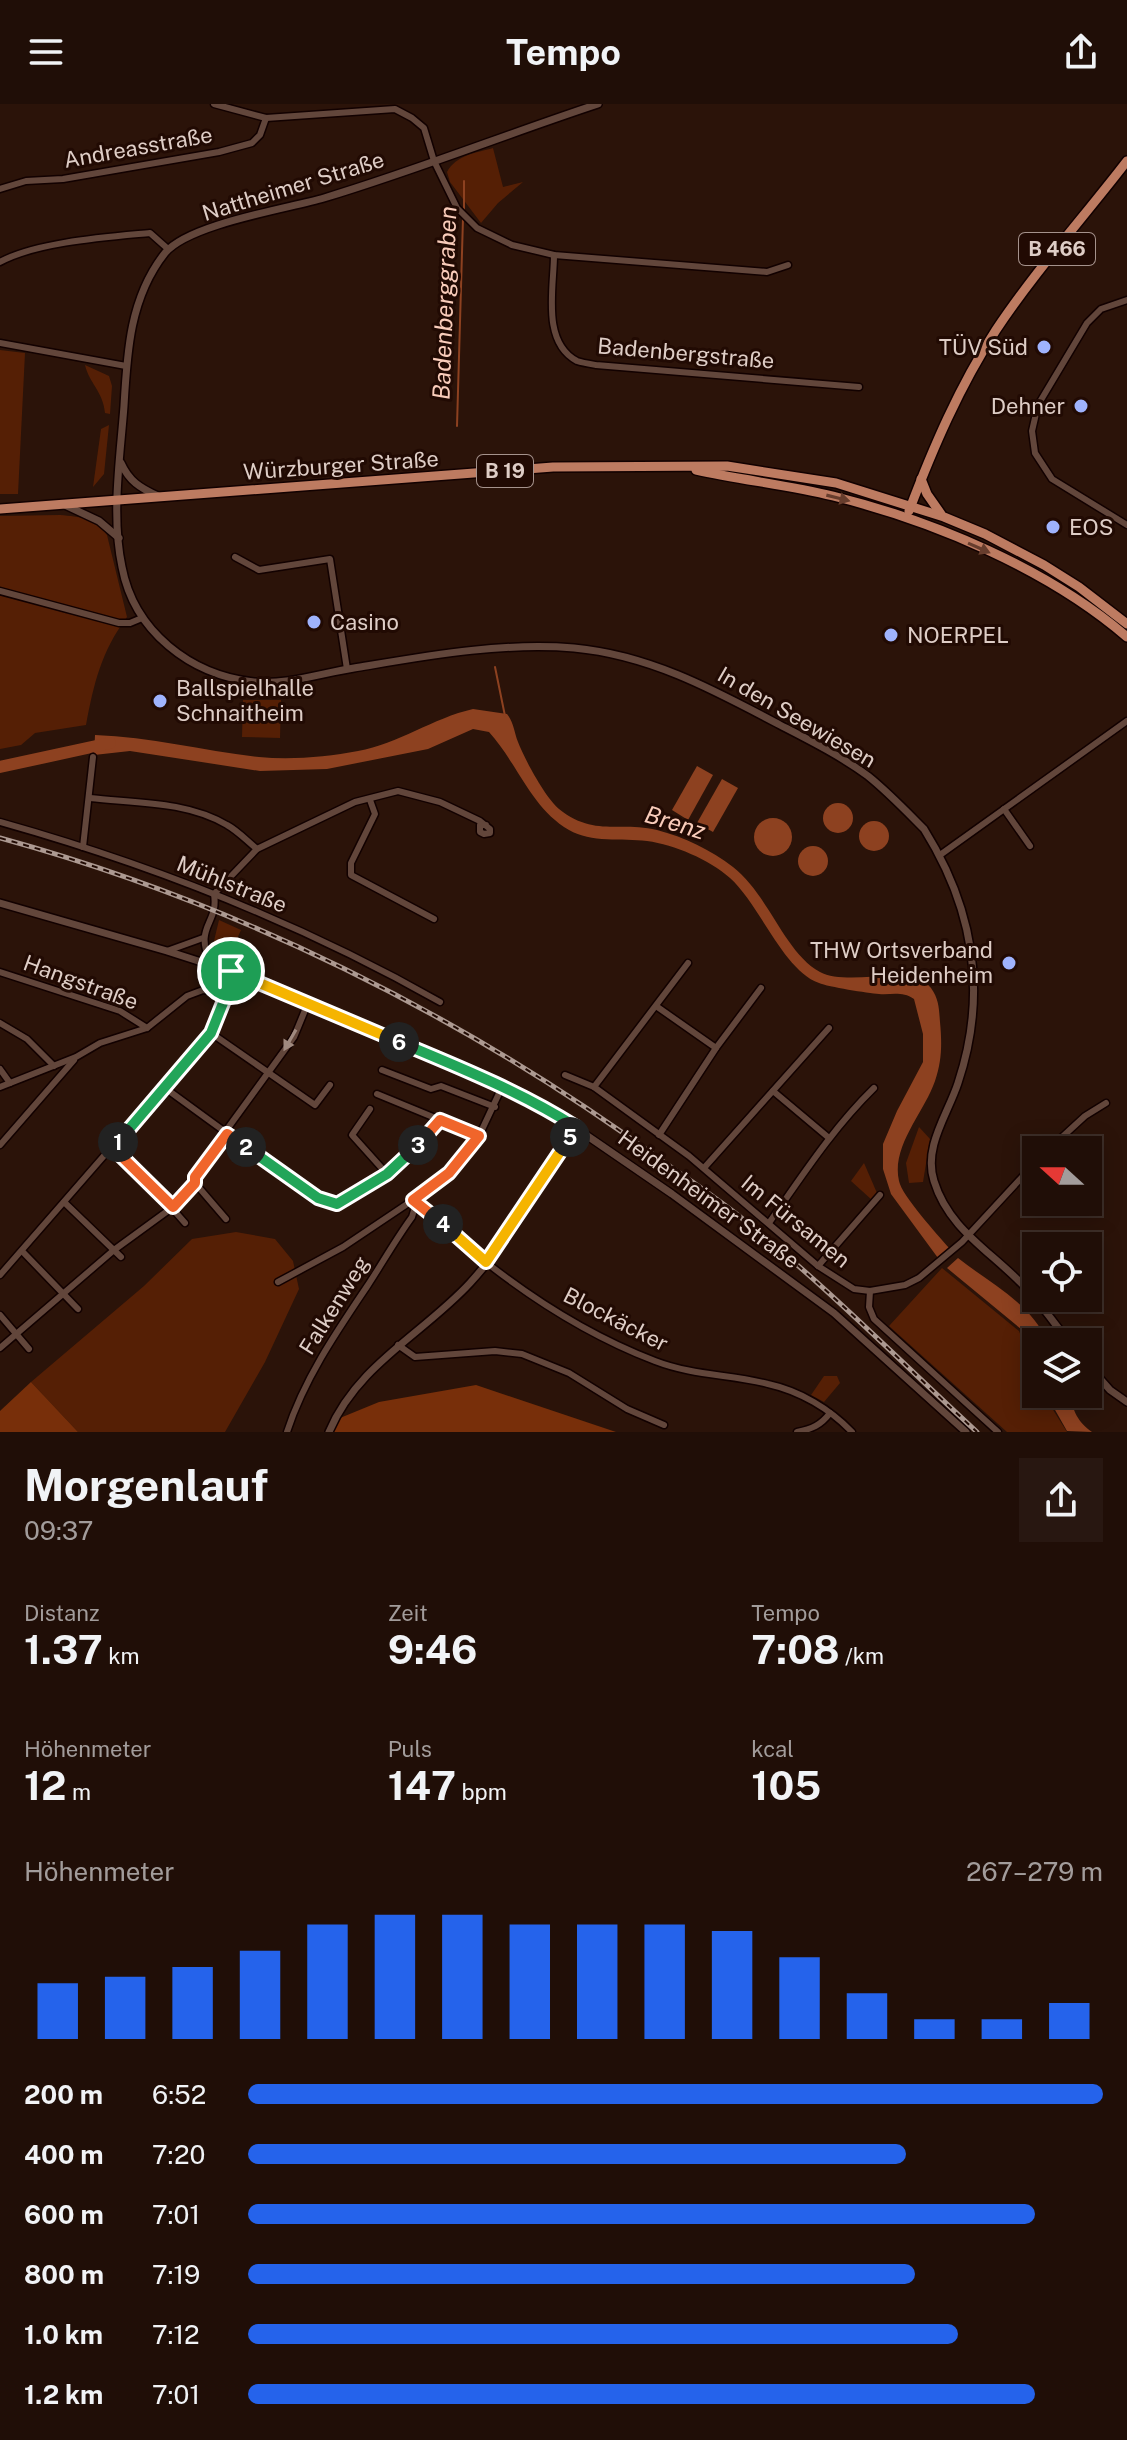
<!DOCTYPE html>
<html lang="de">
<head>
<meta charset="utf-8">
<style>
  body { margin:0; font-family:"Public Sans",sans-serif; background:#281711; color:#f1f3f6; height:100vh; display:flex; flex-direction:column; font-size:30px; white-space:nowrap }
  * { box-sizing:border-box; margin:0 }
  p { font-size:26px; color:#a29c9b }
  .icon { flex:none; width:44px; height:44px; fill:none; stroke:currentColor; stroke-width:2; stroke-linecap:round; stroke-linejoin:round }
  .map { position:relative; height:1328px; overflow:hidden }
  .sheet { display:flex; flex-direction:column; background:#200e07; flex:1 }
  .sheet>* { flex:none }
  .needle { width:52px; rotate:291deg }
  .tools { position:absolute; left:1022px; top:1032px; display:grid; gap:16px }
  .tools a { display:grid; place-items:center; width:80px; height:80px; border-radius:0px; background:#200e07; box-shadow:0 4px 20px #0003,0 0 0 2px #3d2e28; font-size:40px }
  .pin { position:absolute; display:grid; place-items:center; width:68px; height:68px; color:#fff; margin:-34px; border:4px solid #fff; border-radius:50%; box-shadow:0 2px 8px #0007 }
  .km { position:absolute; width:40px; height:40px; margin:-20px; border-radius:50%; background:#222; color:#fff; font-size:22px; line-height:40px; text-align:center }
  .round { display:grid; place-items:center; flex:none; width:84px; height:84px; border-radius:0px; background:#281711 }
  .head { display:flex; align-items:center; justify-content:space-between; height:136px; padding:0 24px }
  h1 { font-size:44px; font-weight:700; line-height:60px }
  .metrics { display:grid; grid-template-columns:repeat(3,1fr); gap:12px; height:136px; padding:8px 24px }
  .metrics div { display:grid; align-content:center }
  .metrics b { font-size:40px; font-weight:700 }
  .metrics small { font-size:22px; font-weight:400 }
  .metrics p { font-size:22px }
  .chart { height:224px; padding:16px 24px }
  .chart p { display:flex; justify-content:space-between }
  .chart svg { width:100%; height:144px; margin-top:8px; stroke:#2563eb; stroke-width:6 }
  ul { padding:0 24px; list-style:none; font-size:26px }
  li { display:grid; grid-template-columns:128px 96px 1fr; align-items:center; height:60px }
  li i { height:20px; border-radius:10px; background:#2563eb }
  header { display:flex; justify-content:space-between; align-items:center; height:104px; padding:0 24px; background:#200e07; font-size:36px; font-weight:700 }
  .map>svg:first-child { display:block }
</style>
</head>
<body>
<header><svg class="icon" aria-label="menu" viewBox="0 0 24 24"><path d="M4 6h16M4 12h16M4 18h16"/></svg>Tempo<svg class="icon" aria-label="share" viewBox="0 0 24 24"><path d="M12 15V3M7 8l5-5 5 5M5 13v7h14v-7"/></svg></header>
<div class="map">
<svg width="1127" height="1328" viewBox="0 0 1127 1328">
  <rect width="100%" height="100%" fill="#2b1309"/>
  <g fill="#551f05">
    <path d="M 493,44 L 503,83 L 523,78 L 498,99 L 481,119 L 450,78 L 447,68 C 456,51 476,49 493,44 Z"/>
    <path d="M 0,246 L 25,249 L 18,390 L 0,390 Z"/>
    <path d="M 85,261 L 109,272 L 112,282 L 110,310 L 105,309 C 103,287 89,279 85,261 Z"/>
    <path d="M 109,321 L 104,370 L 93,383 L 101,325 Z"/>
    <path d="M 60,411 C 80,413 95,413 107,431 L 127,513 C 101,548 94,579 86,621 L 35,629 L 21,641 L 0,645 L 0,412 Z"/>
    <path d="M 243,596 L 281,596 L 280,634 L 242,633 Z"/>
    <path d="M 219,816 L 241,826 L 232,846 L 226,844 L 223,850 L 217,848 L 213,841 Z"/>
    <path d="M 919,1023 L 930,1035 L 923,1078 L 909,1079 L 906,1059 Z"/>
    <path d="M 864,1059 L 877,1089 L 872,1096 L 851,1077 Z"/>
    <path d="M 236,1128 L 275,1135 L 293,1157 L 299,1185 L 265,1258 L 225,1328 L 78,1328 L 31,1278 L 144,1182 L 192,1135 Z"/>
    <path d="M 942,1164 L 1019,1227 L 1036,1272 L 1036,1290 L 1043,1290 L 1067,1328 L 1007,1328 L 889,1222 Z"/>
    <path d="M 824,1272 L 837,1272 L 840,1279 L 824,1298 L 811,1291 Z"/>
  </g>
  <g fill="#782f0a">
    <path d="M 31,1278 L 78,1328 L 0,1328 L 0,1307 Z"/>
    <path d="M 476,1281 L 616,1328 L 333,1328 L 340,1314 L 379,1298 Z"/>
  </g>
  <g fill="#8d4120">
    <path d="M 473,605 L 507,610 C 514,619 514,628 518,638 C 525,656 545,693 559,705 C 594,733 619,717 657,726 C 684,733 711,746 733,763 C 769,791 784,848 820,868 C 847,883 913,860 931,884 C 939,895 939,905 940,918 C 942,939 942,957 935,977 C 924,1009 891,1042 899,1077 C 902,1092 938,1131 949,1144 L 938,1154 L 891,1090 L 883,1065 L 883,1040 L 897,1007 L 923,958 L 923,930 L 914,895 C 902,887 892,891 879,890 C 868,889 828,883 819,879 C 783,866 760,801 730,774 C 708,755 675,741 647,737 C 622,734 591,739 569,726 C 531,704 518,660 489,628 L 473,625 L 428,645 L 327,665 L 260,667 L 130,647 L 94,651 L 95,631 C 151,633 204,647 259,653 C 291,656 327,653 358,647 C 398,640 433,614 473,605 Z"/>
    <path d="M 697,662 L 713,671 L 688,716 L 672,706 Z"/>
    <path d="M 722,675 L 738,684 L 713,728 L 697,719 Z"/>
    <circle cx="838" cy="714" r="15"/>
    <circle cx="773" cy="733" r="19"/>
    <circle cx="874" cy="732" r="15"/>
    <circle cx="813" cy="757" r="15"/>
    <path d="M 958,1154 C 989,1179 1032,1199 1047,1238 L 1036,1238 L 1036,1264 L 1021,1225 L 947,1164 Z"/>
    <path d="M 1046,1290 L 1069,1290 C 1074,1308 1077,1317 1092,1328 L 1067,1327 Z"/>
  </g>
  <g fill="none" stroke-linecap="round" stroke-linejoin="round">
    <g stroke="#8d4120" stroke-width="2">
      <path d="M 464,108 L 464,77"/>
      <path d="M 457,322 L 463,114"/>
      <path d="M 495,563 L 505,612"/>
    </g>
    <path stroke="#8d4120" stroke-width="12" d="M 0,663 L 110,639"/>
    <defs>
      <g id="minor">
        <path d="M 214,0 L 266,14 L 395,5 L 412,14 L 424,24 L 434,57 L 457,104 L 477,124 L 512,141 L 554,151 L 767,168 L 788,161"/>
        <path d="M 0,85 L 26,77 L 63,75 L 219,48 L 252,39 L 260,31 L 266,14"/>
        <path d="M 554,151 C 554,183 541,238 577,257 C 583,259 590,260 596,261 L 859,283"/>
        <path d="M 0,158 C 36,138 108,133 150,129 L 168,145"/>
        <path d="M 1127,196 L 1101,205 L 1087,219 L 1038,301 L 1032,327 L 1035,349 L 1052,375 L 1127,421"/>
        <path d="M 0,239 L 126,262"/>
        <path d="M 235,453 L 259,466 L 330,455 L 347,565"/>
        <path d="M 0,487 L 119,519 L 130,519 L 142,514"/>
        <path d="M 90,694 C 134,699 187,697 227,721 C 238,727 247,737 257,745"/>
        <path d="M 370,696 L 375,710 L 351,759 L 351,771 L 434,815"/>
        <path d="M 1004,705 L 1030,742"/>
        <path d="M 0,718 C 153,761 302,820 440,898"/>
        <path d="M 83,743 L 93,653"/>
        <path d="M 940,751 L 1127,617"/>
        <path d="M 167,847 L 203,834"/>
        <path d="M 211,860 C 193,821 219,821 214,790 L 257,745 L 355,698 L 398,687 L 440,698 L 480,717 L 490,725 L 490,729 L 484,730 L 480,728 L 480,721 L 486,721"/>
        <path d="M 0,868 L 120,907 L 147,924"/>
        <path d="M 656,902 L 716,944"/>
        <path d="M 0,919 L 27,935 L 54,962"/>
        <path d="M 211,929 L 315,1001 L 330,981"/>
        <path d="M 0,965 L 10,979"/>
        <path d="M 382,966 L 431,985 L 441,982 L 495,1003"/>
        <path d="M 565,971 L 594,983 L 689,1052 L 818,1162 L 854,1185 L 870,1187 L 905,1181 L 919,1174 L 962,1138 L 1036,1058"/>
        <path d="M 0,983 L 76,953 L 100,939 L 147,924 L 187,892 L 203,886 L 227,889"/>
        <path d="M 594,983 L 688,859"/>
        <path d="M 165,984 L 309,1089 L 337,1100 L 387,1070 L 440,1016"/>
        <path d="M 773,987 L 829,1034"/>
        <path d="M 377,990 L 479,1032"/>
        <path d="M 370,1005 L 352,1031 L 387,1070"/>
        <path d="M 225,1028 L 294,933 L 308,899"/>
        <path d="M 659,1031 L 716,944 L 761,884"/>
        <path d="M 0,1041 L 74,956"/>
        <path d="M 113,1044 L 142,1070 L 185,1119"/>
        <path d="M 1048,1046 L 1085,1012 L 1106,999"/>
        <path d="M 704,1064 L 829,924"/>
        <path d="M 195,1079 L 226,1115"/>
        <path d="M 413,1096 C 438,1116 462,1139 487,1159 C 538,1199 595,1234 655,1257 C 694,1272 730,1270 768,1280 C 800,1287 830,1305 852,1328"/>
        <path d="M 64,1098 L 121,1153"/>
        <path d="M 769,1119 C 802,1072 833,1024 874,984"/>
        <path d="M 22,1147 L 78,1205"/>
        <path d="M 818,1162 L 880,1091"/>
        <path d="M 0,1171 L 211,929 L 227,889 L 231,867"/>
        <path d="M 278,1178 L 343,1143 L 431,1084 L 449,1069 L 479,1032 L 502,983"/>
        <path d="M 870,1187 L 869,1203 L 874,1215 L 998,1328"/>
        <path d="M 0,1211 L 29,1245"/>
        <path d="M 398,1241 L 415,1253 L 495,1247 L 522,1250 L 569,1269 L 627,1305 L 664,1321"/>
        <path d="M 0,1244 L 114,1146 L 173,1103 L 195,1079 L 195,1073 L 227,1030"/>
        <path d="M 287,1328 C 304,1275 337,1227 368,1181 C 383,1158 396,1135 412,1113 L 415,1103 L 413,1096"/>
        <path d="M 797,1328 C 812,1325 821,1321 830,1309"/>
      </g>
      <g id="tertiary">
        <path d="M 598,0 C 507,30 417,66 324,94 C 286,105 189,120 165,149 C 130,193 127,248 124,302 C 120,355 111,411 122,463 C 134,527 190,571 254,578 C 287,581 322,569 354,564 C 426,552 501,538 574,544 C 650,551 714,586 780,621 C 809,636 841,652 868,672 C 888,688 906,707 924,725 C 974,805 988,889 958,979 C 948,1010 923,1043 934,1077 C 948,1123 987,1145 1019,1177 C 1038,1195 1053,1218 1069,1238"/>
        <path d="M 121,359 C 129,377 140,384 158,392"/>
        <path d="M 65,401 L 99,417 L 119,434"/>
        <path d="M 0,799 L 167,847 L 245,872 L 468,967 L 554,1009 L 672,1090 L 834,1209 L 966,1328"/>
        <path d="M 1088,1261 L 1110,1286 L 1127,1298"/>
        <path d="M 329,1328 C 357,1261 423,1230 470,1179 C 512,1133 543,1075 576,1023"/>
      </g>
      <g id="primary">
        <path d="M 696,366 C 741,376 788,381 833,392 C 934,417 1048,465 1127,533"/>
        <path d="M 921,375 L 927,390 L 941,410"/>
        <path d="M 0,405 L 553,363 L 727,362 L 836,379 L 944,413 L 985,430 L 1044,461 L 1079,483 L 1127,520"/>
        <path d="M 909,407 C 933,344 959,283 996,226 C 1036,166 1084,113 1127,57"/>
      </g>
    </defs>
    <use href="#minor" stroke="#120100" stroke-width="9"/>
    <use href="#tertiary" stroke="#120100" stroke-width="10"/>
    <use href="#primary" stroke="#120100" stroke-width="12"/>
    <use href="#minor" stroke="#62463b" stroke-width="6"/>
    <use href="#tertiary" stroke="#62463b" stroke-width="7"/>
    <use href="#primary" stroke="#bd7b61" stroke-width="9"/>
    <defs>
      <path id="rail" d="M 0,734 C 237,799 462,911 661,1056 C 689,1076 718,1095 744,1116 C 826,1182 900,1257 977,1328"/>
    </defs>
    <use href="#rail" stroke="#ac9991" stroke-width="5"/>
    <use href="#rail" stroke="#210a03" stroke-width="2" stroke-dasharray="6" stroke-linecap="butt"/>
  </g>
  <defs><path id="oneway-solid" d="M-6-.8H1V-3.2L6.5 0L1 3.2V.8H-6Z" transform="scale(2)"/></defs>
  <g fill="#673d2d">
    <use href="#oneway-solid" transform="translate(838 394) rotate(14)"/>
    <use href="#oneway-solid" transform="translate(979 444) rotate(24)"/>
  </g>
  <use fill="#a08a80" href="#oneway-solid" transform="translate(290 936) rotate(120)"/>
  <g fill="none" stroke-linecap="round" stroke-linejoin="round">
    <defs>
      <path id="split-1" d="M 118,1038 L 211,929 L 227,889 L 231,867"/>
      <path id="split-2" d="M 118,1038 L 113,1044 L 173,1103 L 195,1079 L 195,1073 L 227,1030 L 246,1043"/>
      <path id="split-3" d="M 246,1043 L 318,1094 L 337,1100 L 387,1070 L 418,1041"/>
      <path id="split-4" d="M 418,1041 L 440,1016 L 479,1032 L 449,1069 L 413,1096 L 443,1120"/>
      <path id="split-5" d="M 443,1120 L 486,1158 L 570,1033"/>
      <path id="split-6" d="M 399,938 C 459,963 521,988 576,1023 L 570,1033"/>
      <path id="split-7" d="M 231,867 L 399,938"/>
    </defs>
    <use href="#split-1" stroke="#fff" stroke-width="16"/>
    <use href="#split-2" stroke="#fff" stroke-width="16"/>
    <use href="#split-3" stroke="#fff" stroke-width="16"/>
    <use href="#split-4" stroke="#fff" stroke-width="16"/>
    <use href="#split-5" stroke="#fff" stroke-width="16"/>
    <use href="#split-6" stroke="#fff" stroke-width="16"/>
    <use href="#split-7" stroke="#fff" stroke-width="16"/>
    <use href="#split-1" stroke="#22a559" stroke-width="10"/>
    <use href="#split-2" stroke="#f0652b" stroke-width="10"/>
    <use href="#split-3" stroke="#22a559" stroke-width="10"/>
    <use href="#split-4" stroke="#f0652b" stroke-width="10"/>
    <use href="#split-5" stroke="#f5b400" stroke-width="10"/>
    <use href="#split-6" stroke="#22a559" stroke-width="10"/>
    <use href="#split-7" stroke="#f5b400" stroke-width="10"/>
  </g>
  <g fill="#9fb3fd" stroke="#210a03" stroke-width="3">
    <circle cx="1044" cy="243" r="8"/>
    <circle cx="1081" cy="302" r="8"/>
    <circle cx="1053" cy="423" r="8"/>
    <circle cx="314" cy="518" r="8"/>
    <circle cx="891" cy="531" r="8"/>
    <circle cx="160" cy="597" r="8"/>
    <circle cx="1009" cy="859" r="8"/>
  </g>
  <g text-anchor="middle" stroke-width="6" stroke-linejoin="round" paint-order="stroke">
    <g fill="#210a03" stroke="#a5928c" stroke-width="2">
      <rect x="1019" y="129" width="76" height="32" rx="6"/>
      <rect x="477" y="351" width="56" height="32" rx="6"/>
    </g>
    <g font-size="20" font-weight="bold" fill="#decdc6">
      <text x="1057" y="152">B 466</text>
      <text x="505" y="374">B 19</text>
    </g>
    <g font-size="22" fill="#decdc6" stroke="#210a03">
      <text transform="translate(138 43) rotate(-10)" y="8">Andreasstraße</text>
      <text transform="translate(293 82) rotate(-17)" y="8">Nattheimer Straße</text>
      <text transform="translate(686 249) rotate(5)" y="8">Badenbergstraße</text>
      <text transform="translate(341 361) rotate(-4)" y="8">Würzburger Straße</text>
      <text transform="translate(797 613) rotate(30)" y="8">In den Seewiesen</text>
      <text transform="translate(232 780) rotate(22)" y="8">Mühlstraße</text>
      <text transform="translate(81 878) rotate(20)" y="8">Hangstraße</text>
      <text transform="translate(709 1095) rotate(36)" y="8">Heidenheimer Straße</text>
      <text transform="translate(796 1117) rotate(39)" y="8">Im Fürsamen</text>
      <text transform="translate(334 1201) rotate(-58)" y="8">Falkenweg</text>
      <text transform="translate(616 1215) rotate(27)" y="8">Blockäcker</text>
    </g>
    <g font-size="22" fill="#decdc6" stroke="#210a03" text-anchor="start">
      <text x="1028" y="251" text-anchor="end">TÜV Süd</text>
      <text x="1065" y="310" text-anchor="end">Dehner</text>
      <text x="1069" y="431">EOS</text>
      <text x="330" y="526">Casino</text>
      <text x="907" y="539">NOERPEL</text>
      <text x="176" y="592">Ballspielhalle<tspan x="176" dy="25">Schnaitheim</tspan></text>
      <text x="993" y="854" text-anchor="end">THW Ortsverband<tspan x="993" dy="25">Heidenheim</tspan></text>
    </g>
    <g font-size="24" font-style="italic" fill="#f9ccba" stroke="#210a03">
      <text transform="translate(445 199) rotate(-88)" y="8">Badenberggraben</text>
      <text transform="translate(675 719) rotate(17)" y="8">Brenz</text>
    </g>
  </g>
</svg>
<div class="tools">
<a><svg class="needle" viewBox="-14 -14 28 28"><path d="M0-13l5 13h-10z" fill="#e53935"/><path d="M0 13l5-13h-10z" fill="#a29c9b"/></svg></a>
<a><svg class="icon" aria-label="locate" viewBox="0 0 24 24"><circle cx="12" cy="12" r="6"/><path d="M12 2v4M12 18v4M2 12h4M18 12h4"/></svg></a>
<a><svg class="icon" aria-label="layers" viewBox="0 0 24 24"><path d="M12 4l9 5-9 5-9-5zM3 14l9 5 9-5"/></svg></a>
</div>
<div class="pin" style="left:231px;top:867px;background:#1e9e55"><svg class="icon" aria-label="arrive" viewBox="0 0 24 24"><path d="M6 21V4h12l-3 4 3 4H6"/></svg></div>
<b class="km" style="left:118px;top:1038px">1</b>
<b class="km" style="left:246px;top:1043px">2</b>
<b class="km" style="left:418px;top:1041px">3</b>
<b class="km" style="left:443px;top:1120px">4</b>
<b class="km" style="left:570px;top:1033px">5</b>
<b class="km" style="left:399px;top:938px">6</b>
</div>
<section class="sheet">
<div class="head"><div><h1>Morgenlauf</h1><p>09:37</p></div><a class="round"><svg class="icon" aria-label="share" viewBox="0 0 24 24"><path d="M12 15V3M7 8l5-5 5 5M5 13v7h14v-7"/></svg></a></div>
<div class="metrics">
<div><p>Distanz</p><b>1.37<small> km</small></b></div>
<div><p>Zeit</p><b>9:46</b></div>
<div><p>Tempo</p><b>7:08<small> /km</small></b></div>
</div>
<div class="metrics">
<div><p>Höhenmeter</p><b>12<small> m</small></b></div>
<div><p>Puls</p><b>147<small> bpm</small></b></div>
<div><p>kcal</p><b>105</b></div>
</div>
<div class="chart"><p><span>Höhenmeter</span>267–279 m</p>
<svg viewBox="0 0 160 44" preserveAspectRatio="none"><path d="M5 44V27M15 44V25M25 44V22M35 44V17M45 44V9M55 44V6M65 44V6M75 44V9M85 44V9M95 44V9M105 44V11M115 44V19M125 44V30M135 44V38M145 44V38M155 44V33"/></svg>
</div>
<ul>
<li><b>200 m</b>6:52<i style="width:100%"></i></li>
<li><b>400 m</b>7:20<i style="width:77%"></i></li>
<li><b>600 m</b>7:01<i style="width:92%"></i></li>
<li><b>800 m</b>7:19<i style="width:78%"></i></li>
<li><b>1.0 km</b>7:12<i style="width:83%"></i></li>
<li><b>1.2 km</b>7:01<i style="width:92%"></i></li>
</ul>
</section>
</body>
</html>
